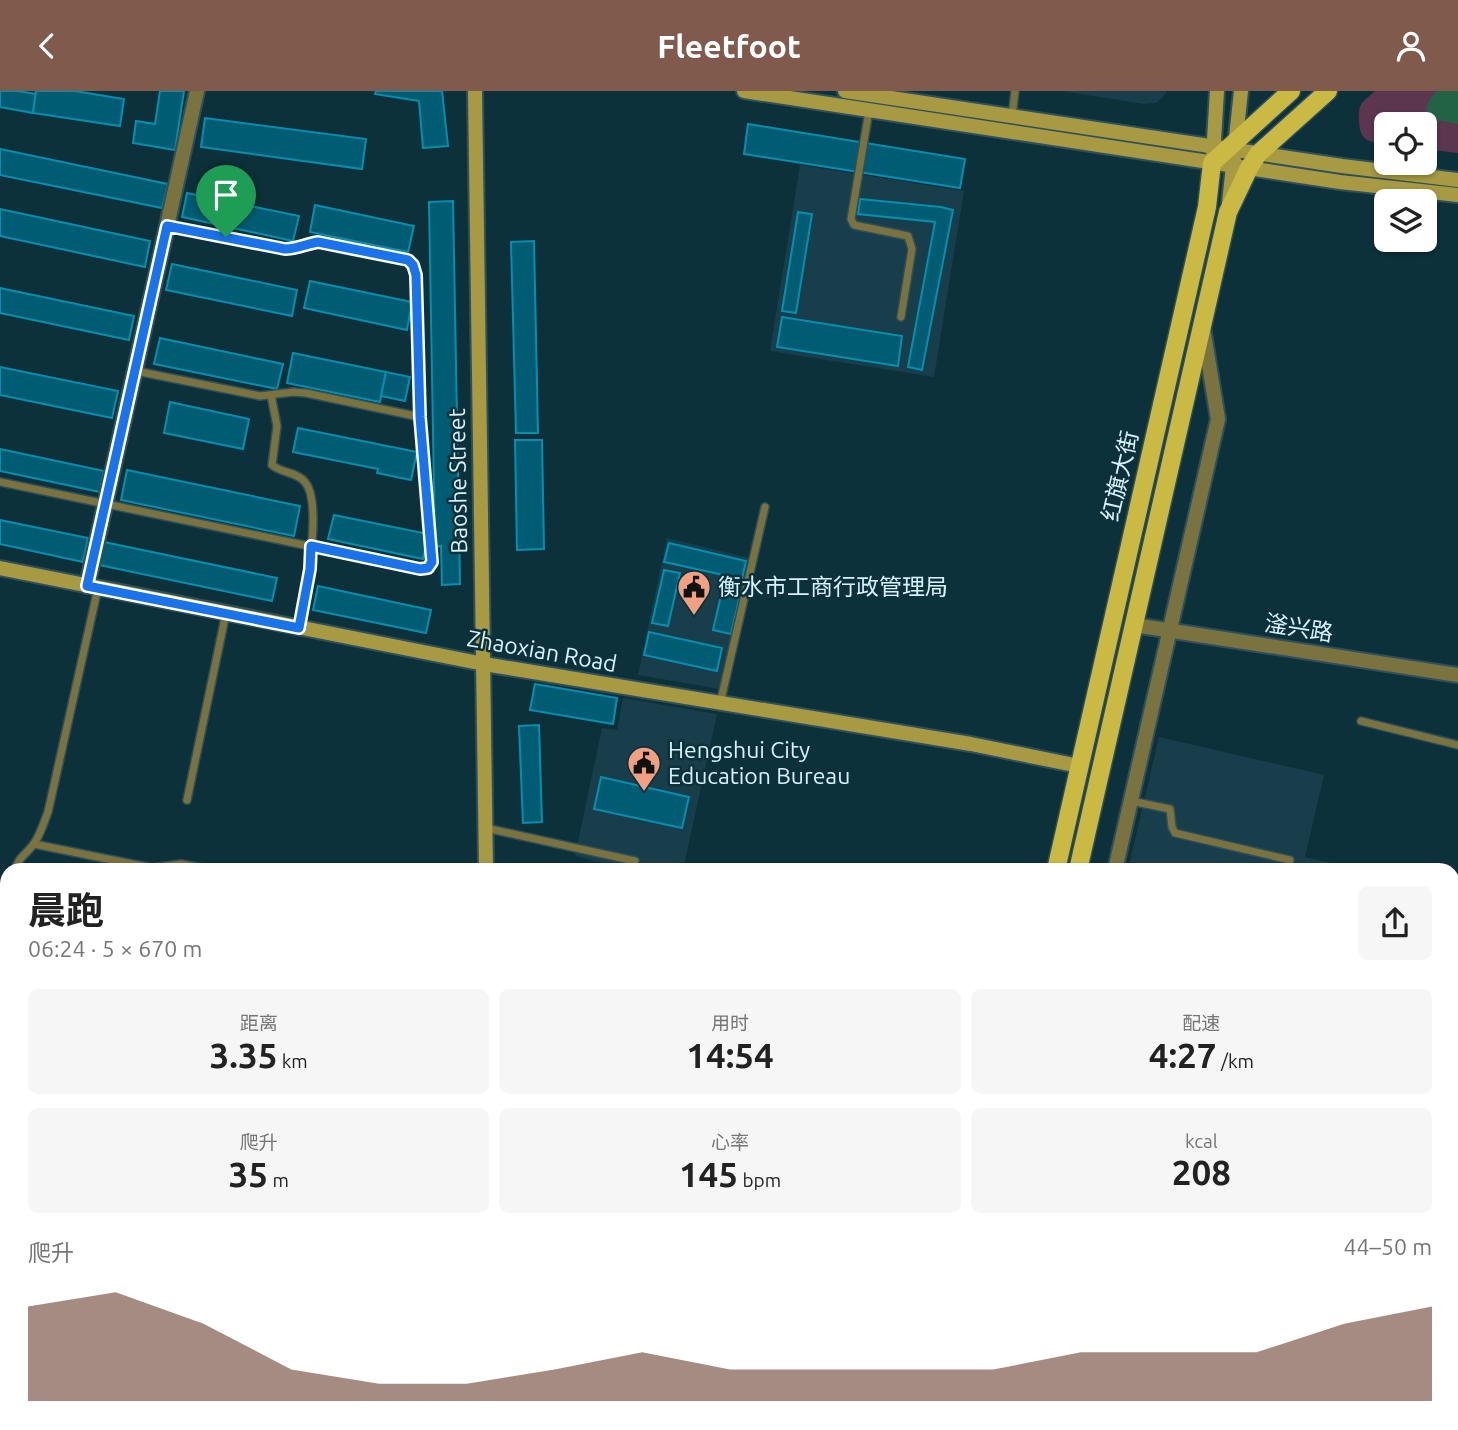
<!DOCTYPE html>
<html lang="zh">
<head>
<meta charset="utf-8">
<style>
  body { margin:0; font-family:Ubuntu,"Noto Sans SC",sans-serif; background:#f6f6f6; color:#222; height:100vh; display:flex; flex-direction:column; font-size:26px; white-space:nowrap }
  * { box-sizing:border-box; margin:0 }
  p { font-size:23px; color:#767676 }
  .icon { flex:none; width:38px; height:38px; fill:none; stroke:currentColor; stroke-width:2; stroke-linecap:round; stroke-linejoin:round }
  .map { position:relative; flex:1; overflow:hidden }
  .sheet { position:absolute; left:0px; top:772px; width:1460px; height:569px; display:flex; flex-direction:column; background:#fff; border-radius:21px 21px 0 0; box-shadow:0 2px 5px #0004 }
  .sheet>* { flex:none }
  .controls { position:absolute; left:1374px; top:21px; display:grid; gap:14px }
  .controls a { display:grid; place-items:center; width:63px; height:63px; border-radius:10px; background:#fff; box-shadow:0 2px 5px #0004; font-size:35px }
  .pin { position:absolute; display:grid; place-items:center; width:60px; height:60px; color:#fff; margin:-72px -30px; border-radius:50% 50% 50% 0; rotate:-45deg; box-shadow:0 0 7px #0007 }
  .pin .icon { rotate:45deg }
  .round { display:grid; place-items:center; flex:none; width:74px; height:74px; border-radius:10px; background:#f6f6f6 }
  .summary { display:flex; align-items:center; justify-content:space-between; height:119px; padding:0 28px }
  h1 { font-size:38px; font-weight:700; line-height:52px }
  .stats { display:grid; grid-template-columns:repeat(3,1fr); gap:10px; height:119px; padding:7px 28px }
  .stats div { display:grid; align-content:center; border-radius:10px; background:#f6f6f6; text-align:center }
  .stats b { font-size:35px; font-weight:700 }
  .stats small { font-size:19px; font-weight:400 }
  .stats p { font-size:19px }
  .chart { height:196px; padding:14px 28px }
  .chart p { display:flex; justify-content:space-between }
  .chart svg { width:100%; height:126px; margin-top:7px; fill:#805b4d; opacity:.7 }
  header { display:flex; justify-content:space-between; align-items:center; height:91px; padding:0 28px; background:#805b4d; color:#fff; font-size:32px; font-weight:700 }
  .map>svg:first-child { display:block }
</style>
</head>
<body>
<header><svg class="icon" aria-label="back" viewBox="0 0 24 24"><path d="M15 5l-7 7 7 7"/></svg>Fleetfoot<svg class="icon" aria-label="person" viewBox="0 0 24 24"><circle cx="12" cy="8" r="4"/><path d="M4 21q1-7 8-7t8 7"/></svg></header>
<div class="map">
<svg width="1458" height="1339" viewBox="0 0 1458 1339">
  <rect width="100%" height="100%" fill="#0d313b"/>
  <g fill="#173e4a">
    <path d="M 1061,0 L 1167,0 L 1162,7 L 1156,12 L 1144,13 Z"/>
    <path d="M 800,74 L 964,100 L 934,286 L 770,260 Z"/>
    <path d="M 667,447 L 750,467 L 720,598 L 638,584 Z"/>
    <path d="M 623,607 L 717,623 L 683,779 L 631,779 L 575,765 L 602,637 L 617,639 Z"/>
    <path d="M 1159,646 L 1324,684 L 1305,766 L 1360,779 L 1128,779 Z"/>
  </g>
  <g fill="#5b364e">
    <path d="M 1375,0 L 1458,0 L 1458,62 L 1425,58 L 1424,33 L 1386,33 L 1386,53 C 1368,51 1360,50 1359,30 C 1359,23 1358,18 1362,12 C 1365,8 1371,4 1375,0 Z"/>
    <path d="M 987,1334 L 1272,1334 L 1270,1339 L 985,1339 Z"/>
  </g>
  <path fill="#226346" d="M 1437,0 L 1458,0 L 1458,33 L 1431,28 L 1426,22 C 1427,12 1429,7 1437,0 Z"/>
  <g fill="#005c72" stroke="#058faf" stroke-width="2">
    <path d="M 0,0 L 18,0 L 36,3 L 33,22 L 0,16 Z"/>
    <path d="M 36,0 L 75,0 L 124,8 L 120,35 L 33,22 Z"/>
    <path d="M 160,0 L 184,0 L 175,59 L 133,52 L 136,30 L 155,33 Z"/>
    <path d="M 376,0 L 442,0 L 448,55 L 423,57 L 419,10 L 375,3 Z"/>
    <path d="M 205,27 L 366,48 L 362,78 L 201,56 Z"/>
    <path d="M 748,33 L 965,68 L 960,97 L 744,63 Z"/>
    <path d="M 0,58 L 168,93 L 162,117 L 0,84 Z"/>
    <path d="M 187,102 L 299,125 L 293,150 L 182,126 Z"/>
    <path d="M 860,108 L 941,116 L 953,119 L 922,279 L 908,276 L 935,131 L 858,123 Z"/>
    <path d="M 453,110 L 460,493 L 442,494 L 441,455 L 435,456 L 429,111 Z"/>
    <path d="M 315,114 L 414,135 L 408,161 L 310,141 Z"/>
    <path d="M 0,118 L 150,150 L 145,176 L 0,145 Z"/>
    <path d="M 798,121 L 812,123 L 796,222 L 782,220 Z"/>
    <path d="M 534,150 L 538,342 L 516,342 L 511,151 Z"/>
    <path d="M 172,173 L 297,199 L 292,225 L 166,199 Z"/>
    <path d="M 310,190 L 412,211 L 407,239 L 304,217 Z"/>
    <path d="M 0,197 L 134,225 L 129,249 L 0,222 Z"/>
    <path d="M 782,226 L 902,245 L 898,275 L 777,256 Z"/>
    <path d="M 160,247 L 283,273 L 277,298 L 154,273 Z"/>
    <path d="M 293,262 L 386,281 L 380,311 L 287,292 Z"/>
    <path d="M 0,276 L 118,300 L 112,327 L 0,304 Z"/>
    <path d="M 386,281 L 410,286 L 405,310 L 381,305 Z"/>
    <path d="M 170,311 L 249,328 L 243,358 L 164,342 Z"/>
    <path d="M 298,337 L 417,361 L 411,389 L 377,382 L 378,378 L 293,361 Z"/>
    <path d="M 515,349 L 542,349 L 544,458 L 517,459 Z"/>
    <path d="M 0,358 L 104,380 L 100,401 L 0,380 Z"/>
    <path d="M 127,379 L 300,415 L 294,445 L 121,409 Z"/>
    <path d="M 334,424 L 428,443 L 423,468 L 328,448 Z"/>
    <path d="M 0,429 L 88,447 L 83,471 L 0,453 Z"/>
    <path d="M 104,451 L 277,487 L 272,510 L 99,474 Z"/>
    <path d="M 669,452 L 746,470 L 742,488 L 664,471 Z"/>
    <path d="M 664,479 L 680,482 L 668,535 L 652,532 Z"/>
    <path d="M 318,495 L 431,519 L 426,542 L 313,519 Z"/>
    <path d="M 723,496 L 741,500 L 731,543 L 713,539 Z"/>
    <path d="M 649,541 L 722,557 L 717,580 L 644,564 Z"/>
    <path d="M 535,593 L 617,607 L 613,633 L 530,619 Z"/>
    <path d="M 539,634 L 542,731 L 523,732 L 519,635 Z"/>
    <path d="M 601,686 L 689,706 L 682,737 L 594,718 Z"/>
    <path d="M 0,1118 L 7,1120 L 7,1148 L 0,1147 Z"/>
    <path d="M 0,1195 L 7,1196 L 7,1223 L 0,1222 Z"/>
    <path d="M 0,1252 L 7,1253 L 7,1286 L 0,1284 Z"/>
    <path d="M 42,1334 L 53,1334 L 84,1339 L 41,1339 Z"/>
  </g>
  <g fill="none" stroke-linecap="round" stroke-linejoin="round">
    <defs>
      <g id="lane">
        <path d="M 869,20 L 851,128 L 854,134 L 908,145 L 912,158 L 901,226"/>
        <path d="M 1012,26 L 1015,0"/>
        <path d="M 136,280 L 260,305 L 293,301 L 306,302 L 420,326"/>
        <path d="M 271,304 L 277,335 L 272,374 C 281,382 297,381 305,391 C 324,414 304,507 299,537"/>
        <path d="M 0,391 L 420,478 L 428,477 L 432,471 L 420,326 L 416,184 L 413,174 L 408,169 L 318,151 C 306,153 297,158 285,158 L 168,135"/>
        <path d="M 720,613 L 765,416"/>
        <path d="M 1361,630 L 1458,654"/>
        <path d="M 187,709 L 226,522"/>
        <path d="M 1131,710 L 1170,718 L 1172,736 L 1175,742 L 1290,769"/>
        <path d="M 486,737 L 635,770"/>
        <path d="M 34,753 L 152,777 L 181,773 L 212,779"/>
        <path d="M 15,779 C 18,767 26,763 33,754 C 40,745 44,731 48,721 L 98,497"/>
        <path d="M 0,861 L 7,823"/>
        <path d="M 0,871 L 7,873"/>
        <path d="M 0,930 L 7,931"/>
        <path d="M 0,1317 L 7,1318"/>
        <path d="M 94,1334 L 126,1339"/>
        <path d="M 24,1339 L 25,1334"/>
      </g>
      <g id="street">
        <path d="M 87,495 L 197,0"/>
        <path d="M 1134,534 L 1458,584"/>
        <path d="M 1115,779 L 1218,328 L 1203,237"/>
      </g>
      <g id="secondary">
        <path d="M 475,0 L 486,779"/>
        <path d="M 744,0 L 1340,91 L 1458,104"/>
        <path d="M 845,0 L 1342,75 L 1458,89"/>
        <path d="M 1213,65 L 1217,0"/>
        <path d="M 1229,112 L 1241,0"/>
        <path d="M 0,477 L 484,573 L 971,653 L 1079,675"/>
        <path d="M 0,1073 L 7,1074"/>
        <path d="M 0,1089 L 7,1090"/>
        <path d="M 1452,1300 L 1458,1300"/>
        <path d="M 1452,1315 L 1458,1316"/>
      </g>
      <g id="primary">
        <path d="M 1056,779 L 1207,116 L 1212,72 L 1291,0"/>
        <path d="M 1078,779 L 1228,121 L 1249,77 L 1258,63 L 1328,0"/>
        <path d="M 927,1339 L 929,1334"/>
        <path d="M 950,1339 L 951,1334"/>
      </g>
    </defs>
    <use href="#lane" stroke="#2d505a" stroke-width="10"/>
    <use href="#street" stroke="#2d505a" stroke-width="18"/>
    <use href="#secondary" stroke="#2d505a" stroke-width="18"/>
    <use href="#primary" stroke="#2d505a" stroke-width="21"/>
    <use href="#lane" stroke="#7a733f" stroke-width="7"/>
    <use href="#street" stroke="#7a733f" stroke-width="14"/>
    <use href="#secondary" stroke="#a79a43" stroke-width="14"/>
    <use href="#primary" stroke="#cab942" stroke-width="18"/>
  </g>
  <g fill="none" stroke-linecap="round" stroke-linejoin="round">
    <defs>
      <path id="route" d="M 167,135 L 285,158 C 297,158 306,153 318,151 L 408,169 L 413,174 L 416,184 L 420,326 L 432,471 L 428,477 L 420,478 L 311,455 L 310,478 L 299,537 L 87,495 Z"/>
    </defs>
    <use href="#route" stroke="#fff" stroke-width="14"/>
    <use href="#route" stroke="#1a73e8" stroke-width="9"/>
  </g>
  <defs>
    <symbol id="civic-pin" viewBox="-11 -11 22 30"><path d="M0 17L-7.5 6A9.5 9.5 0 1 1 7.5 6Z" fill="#f2a081" stroke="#0d313b"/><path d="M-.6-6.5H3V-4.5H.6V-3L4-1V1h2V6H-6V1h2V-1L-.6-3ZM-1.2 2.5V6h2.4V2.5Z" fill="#111"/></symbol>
  </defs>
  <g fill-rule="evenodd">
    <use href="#civic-pin" x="675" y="477" width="38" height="52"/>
    <use href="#civic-pin" x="625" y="653" width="38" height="52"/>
  </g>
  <g text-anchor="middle" stroke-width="5" stroke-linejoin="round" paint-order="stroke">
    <g font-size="23" fill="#d6f2fd" stroke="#0d313b">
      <text transform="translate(1120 385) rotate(-77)" y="8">红旗大街</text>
      <text transform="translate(458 390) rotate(-91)" y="8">Baoshe Street</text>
      <text transform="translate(1299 537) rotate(9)" y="8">滏兴路</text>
      <text transform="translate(542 560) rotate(10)" y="8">Zhaoxian Road</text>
    </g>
    <g font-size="23" fill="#d6f2fd" stroke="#0d313b" text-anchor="start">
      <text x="718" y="504">衡水市工商行政管理局</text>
      <text x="668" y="667">Hengshui City<tspan x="668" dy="26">Education Bureau</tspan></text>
    </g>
  </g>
</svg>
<div class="controls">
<a><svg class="icon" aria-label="locate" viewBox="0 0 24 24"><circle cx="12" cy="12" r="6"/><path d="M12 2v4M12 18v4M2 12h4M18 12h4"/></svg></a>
<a><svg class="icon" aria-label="layers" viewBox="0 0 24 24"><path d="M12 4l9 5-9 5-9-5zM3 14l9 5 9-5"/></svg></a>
</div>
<div class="pin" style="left:226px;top:146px;background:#1e9e55"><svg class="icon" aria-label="arrive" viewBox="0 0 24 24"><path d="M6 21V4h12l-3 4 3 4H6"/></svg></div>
<section class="sheet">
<div class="summary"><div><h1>晨跑</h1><p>06:24 · 5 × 670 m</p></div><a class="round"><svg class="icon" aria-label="share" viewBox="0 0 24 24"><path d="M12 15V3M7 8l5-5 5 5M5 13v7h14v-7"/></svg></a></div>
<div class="stats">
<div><p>距离</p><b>3.35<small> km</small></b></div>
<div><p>用时</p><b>14:54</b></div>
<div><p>配速</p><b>4:27<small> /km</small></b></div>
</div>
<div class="stats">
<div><p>爬升</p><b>35<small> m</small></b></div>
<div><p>心率</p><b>145<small> bpm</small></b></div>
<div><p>kcal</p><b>208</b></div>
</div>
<div class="chart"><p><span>爬升</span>44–50 m</p>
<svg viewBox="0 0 160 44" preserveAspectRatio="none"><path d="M0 44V11L10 6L20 17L30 33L40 38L50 38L60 33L70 27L80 33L90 33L100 33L110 33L120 27L130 27L140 27L150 17L160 11V44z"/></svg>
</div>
</section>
</div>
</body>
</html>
